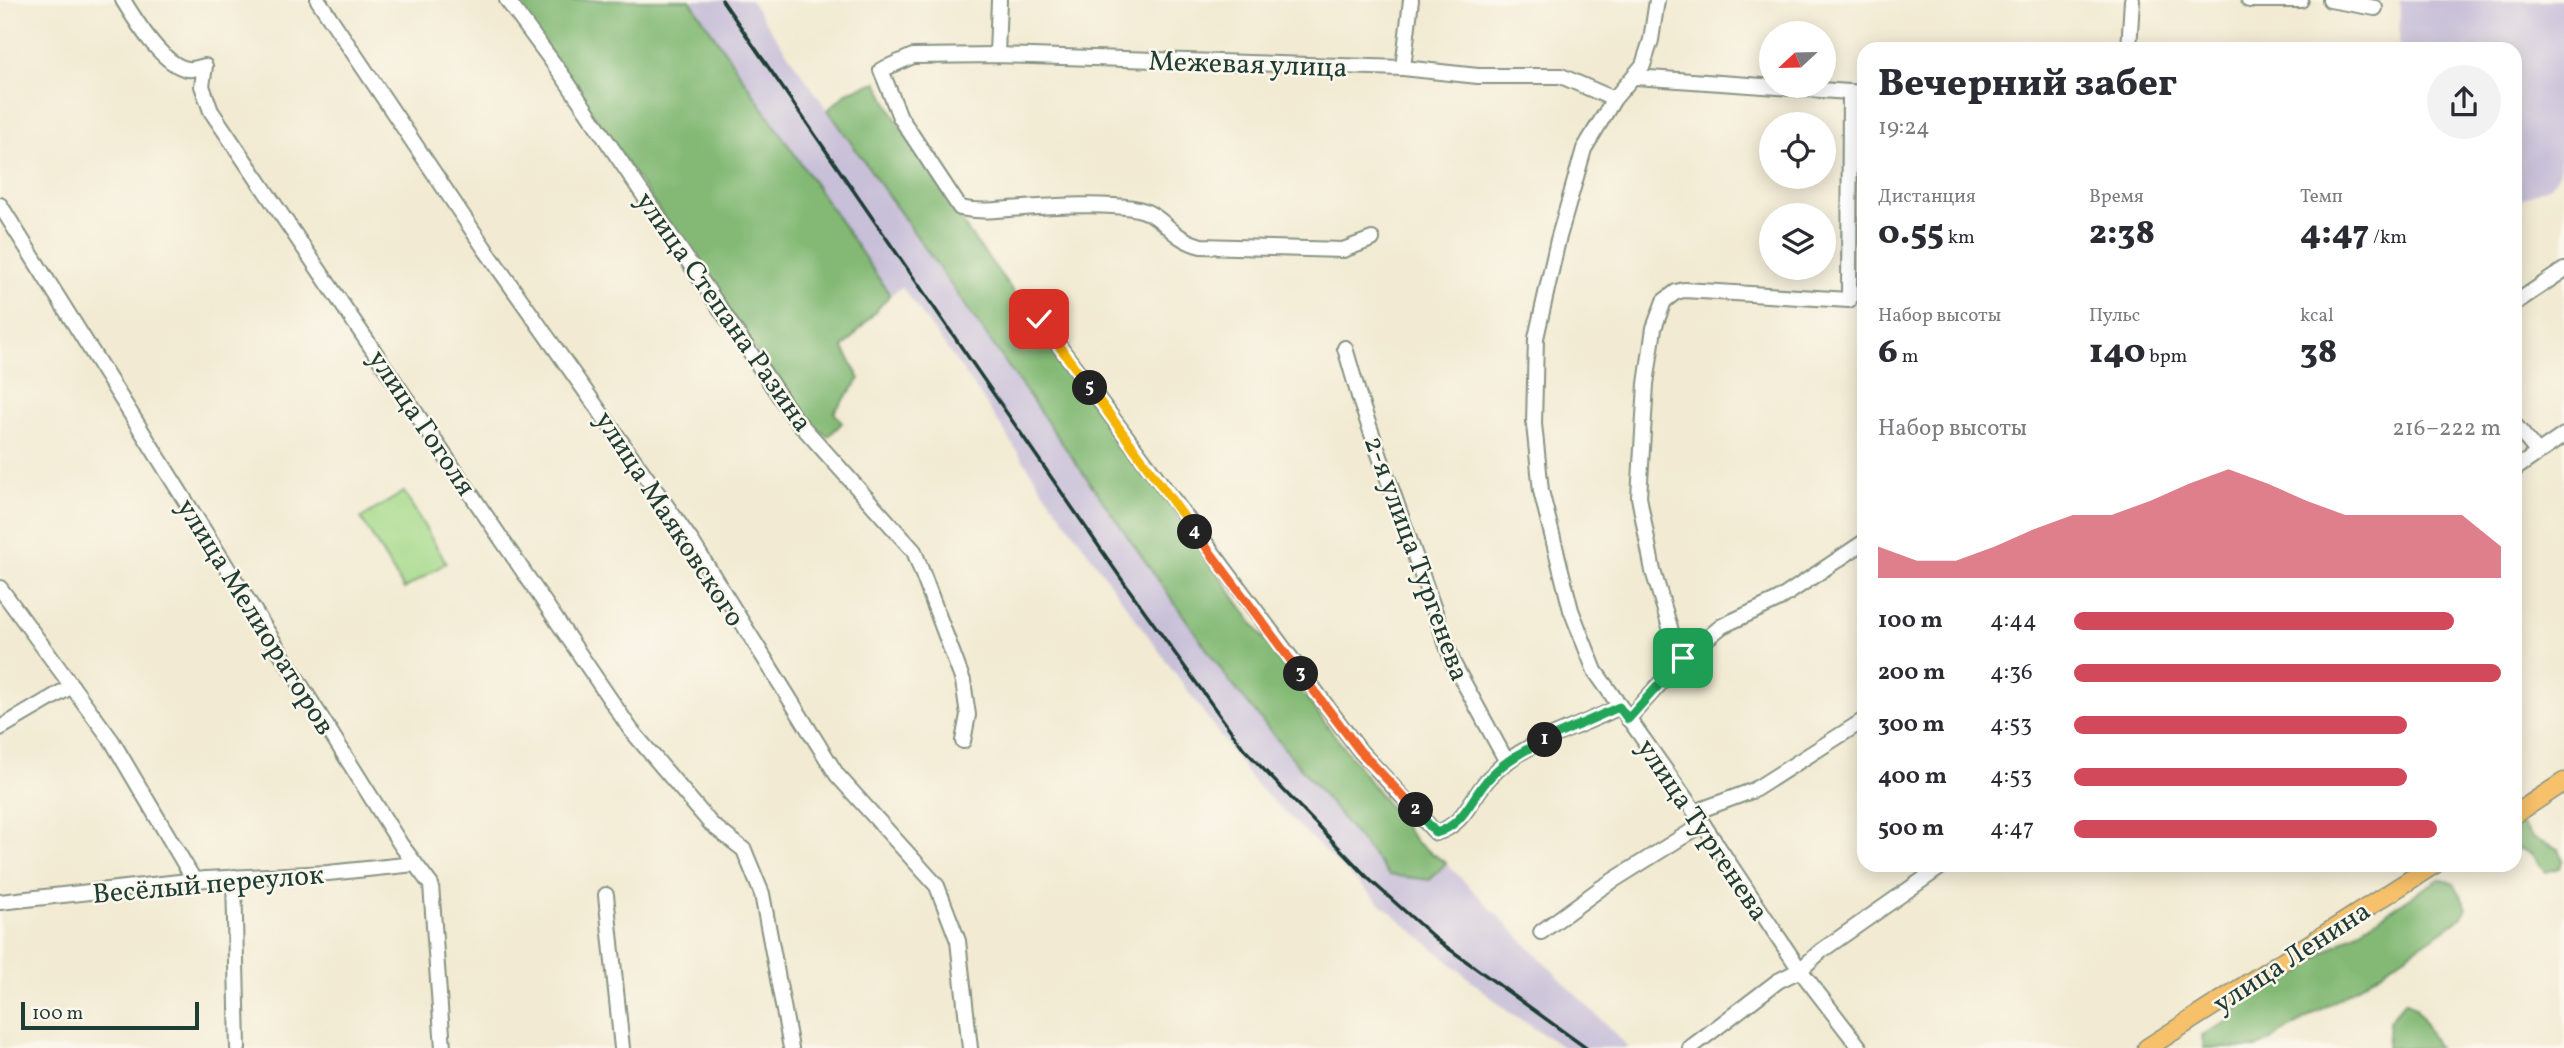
<!DOCTYPE html>
<html lang="ru">
<head>
<meta charset="utf-8">
<style>
  body { margin:0; font-family:Vollkorn,serif; background:#f2f2f3; color:#2b2b33; height:100vh; display:flex; flex-direction:column; font-size:26px; white-space:nowrap }
  * { box-sizing:border-box; margin:0 }
  p { font-size:23px; color:#7c7c81 }
  .icon { flex:none; width:38px; height:38px; fill:none; stroke:currentColor; stroke-width:2; stroke-linecap:round; stroke-linejoin:round }
  .map { position:relative; flex:1; overflow:hidden }
  .panel { position:absolute; left:1857px; top:42px; width:665px; height:830px; display:flex; flex-direction:column; background:#fff; border-radius:21px; box-shadow:0 4px 18px #0003 }
  .panel>* { flex:none }
  .needle { width:46px; rotate:248deg }
  .controls { position:absolute; left:1759px; top:21px; display:grid; gap:14px }
  .controls a { display:grid; place-items:center; width:77px; height:77px; border-radius:50%; background:#fff; box-shadow:0 4px 18px #0003; font-size:35px }
  .scale { position:absolute; left:21px; bottom:18px; width:178px; box-sizing:border-box; padding-left:7px; border:4px solid #1f3d34; border-top:0; font-size:19px; line-height:24px; white-space:nowrap; color:#1f3d34; -webkit-text-stroke:5px #fbf7ec; paint-order:stroke }
  .pin { position:absolute; display:grid; place-items:center; width:60px; height:60px; color:#fff; margin:-30px; border-radius:14px; box-shadow:0 4px 10px #0006 }
  .km { position:absolute; width:35px; height:35px; margin:-18px; border-radius:50%; background:#222; color:#fff; font-size:19px; line-height:35px; text-align:center }
  .round { display:grid; place-items:center; flex:none; width:74px; height:74px; border-radius:37px; background:#f2f2f3 }
  .head { display:flex; align-items:center; justify-content:space-between; height:119px; padding:0 21px }
  h1 { font-size:38px; font-weight:800; line-height:52px }
  .stats { display:grid; grid-template-columns:repeat(3,1fr); gap:10px; height:119px; padding:7px 21px }
  .stats div { display:grid; align-content:center }
  .stats b { font-size:35px; font-weight:800 }
  .stats small { font-size:19px; font-weight:400 }
  .stats p { font-size:19px }
  .chart { height:196px; padding:14px 21px }
  .chart p { display:flex; justify-content:space-between }
  .chart svg { width:100%; height:126px; margin-top:7px; fill:#d1495b; opacity:.7 }
  ul { padding:0 21px; list-style:none; font-size:23px }
  li { display:grid; grid-template-columns:112px 84px 1fr; align-items:center; height:52px }
  li i { height:18px; border-radius:9px; background:#d1495b }
  .map>svg:first-child { display:block }
</style>
</head>
<body>
<div class="map">
<svg width="2564" height="1048" viewBox="0 0 2564 1048">
  <rect width="100%" height="100%" fill="#fbf7ec"/>
  <filter id="ink" filterUnits="userSpaceOnUse"><feTurbulence type="fractalNoise" baseFrequency=".0143" numOctaves="2"/><feDisplacementMap in="SourceGraphic" scale="14" xChannelSelector="R" yChannelSelector="G"/><feConvolveMatrix kernelMatrix="1 2 1 2 8 2 1 2 1" color-interpolation-filters="sRGB"/></filter>
  <filter id="wash" filterUnits="userSpaceOnUse"><feTurbulence type="fractalNoise" baseFrequency=".00686" numOctaves="4" result="noise"/><feDisplacementMap in="SourceGraphic" scale="28" xChannelSelector="R" yChannelSelector="G"/><feGaussianBlur stdDeviation="1.57" result="paint"/><feColorMatrix in="noise" values="0 0 0 0 0 0 0 0 0 0 0 0 0 0 0 0 0 1.4 0 .05"/><feComposite in="paint" operator="in"/></filter>
  <g filter="url(#wash)">
    <rect width="100%" height="100%" fill="#f2ead2"/>
    <g fill="#c8bfd8">
      <path d="M 690,0 L 750,0 L 1230,682 L 1389,875 L 1430,880 L 1446,863 L 1629,1048 L 1564,1048 L 1506,1010 L 1373,897 L 1255,784 L 1041,487 L 979,393 L 902,287 L 890,295 Z"/>
      <path d="M 2400,0 L 2564,0 L 2564,146 L 2561,147 L 2560,172 L 2550,186 L 2515,202 L 2515,49 L 2399,49 Z"/>
    </g>
    <g fill="#a4d989" stroke="#628b5e" stroke-width="2">
      <path d="M 1864,124 L 1864,294 L 1857,294 L 1858,127 Z"/>
      <path d="M 404,492 L 446,563 L 404,589 L 361,518 Z"/>
    </g>
    <g fill="#83b975" stroke="#517b54" stroke-width="2">
      <path d="M 514,0 L 690,0 L 890,295 L 843,348 L 860,379 L 834,412 L 842,423 L 828,437 L 801,416 Z"/>
      <path d="M 877,82 L 897,121 L 968,231 L 1118,432 L 1297,686 L 1417,843 L 1446,863 L 1430,880 L 1389,875 L 1230,682 L 828,110 L 849,91 Z"/>
      <path d="M 2515,824 L 2522,825 L 2532,837 L 2559,849 L 2563,860 L 2559,868 L 2546,872 L 2532,854 L 2515,847 Z"/>
      <path d="M 2439,879 L 2454,883 L 2467,908 L 2461,918 L 2355,989 L 2257,1048 L 2204,1048 L 2202,1035 L 2231,1020 L 2235,1010 Z"/>
      <path d="M 2406,1001 L 2416,1008 L 2438,1048 L 2387,1048 L 2389,1021 Z"/>
    </g>
  </g>
  <g filter="url(#ink)">
    <g fill="none" stroke-linecap="round" stroke-linejoin="round">
      <defs>
        <g id="minor">
          <path d="M 123,0 C 135,20 163,66 188,69 C 193,70 200,67 205,66 L 202,86 L 211,111 L 631,730 L 711,824 L 744,850 L 762,894 L 791,1048"/>
          <path d="M 318,0 L 485,249 L 692,542 L 837,775 L 937,886 L 958,941 L 970,1048"/>
          <path d="M 507,0 L 565,79 L 793,416 L 914,551 L 963,681 L 968,715 L 963,741"/>
          <path d="M 1657,0 L 1651,40 L 1643,65 L 1614,99 L 1584,149 L 1558,240 L 1536,338 L 1534,424 L 1541,491 L 1571,610 L 1595,671 L 1695,812 L 1800,970 L 1860,1048"/>
          <path d="M 2249,0 L 2301,0"/>
          <path d="M 2330,0 L 2375,8"/>
          <path d="M 2129,49 L 2132,0"/>
          <path d="M 997,55 L 999,0"/>
          <path d="M 1403,68 L 1411,0"/>
          <path d="M 1635,77 L 1864,93"/>
          <path d="M 0,205 L 401,845 L 431,885 L 443,1048"/>
          <path d="M 1372,239 L 1343,250 L 1201,246 C 1168,238 1165,213 1133,208 C 1101,203 1056,206 1024,208 C 1001,209 983,213 960,208 L 900,117 L 881,70 L 913,56 L 997,55 L 1403,68 L 1478,76 L 1561,76 L 1614,99"/>
          <path d="M 2515,303 L 2564,270"/>
          <path d="M 1039,319 L 1360,751 L 1436,833 C 1466,824 1471,796 1491,776 C 1525,740 1577,729 1619,707"/>
          <path d="M 1345,348 L 1361,403 L 1453,663 L 1507,762"/>
          <path d="M 2515,425 L 2538,453"/>
          <path d="M 2515,469 L 2564,435"/>
          <path d="M 0,588 L 112,741 L 194,880"/>
          <path d="M 1672,634 L 1653,571 L 1639,497 L 1646,384 L 1654,328 L 1664,301 L 1676,292 L 1684,290 L 1849,300 L 1850,93"/>
          <path d="M 1628,719 L 1683,658 L 1722,626 L 1778,600 L 1864,542"/>
          <path d="M 0,728 L 72,686"/>
          <path d="M 1695,812 L 1754,790 L 1864,720"/>
          <path d="M 234,877 L 238,1048"/>
          <path d="M 606,895 L 622,1048"/>
          <path d="M 0,902 L 206,879 L 328,873 L 415,864"/>
          <path d="M 1541,932 L 1601,888 L 1703,824"/>
          <path d="M 1690,1048 L 1778,981 L 1800,970 L 1821,951 L 1945,864"/>
        </g>
        <g id="major">
          <path d="M 2515,814 L 2564,782"/>
          <path d="M 2147,1048 L 2435,864"/>
        </g>
      </defs>
      <use href="#minor" stroke="#889483" stroke-width="18"/>
      <use href="#major" stroke="#889483" stroke-width="21"/>
      <use href="#minor" stroke="#fff" stroke-width="14"/>
      <use href="#major" stroke="#f7c06b" stroke-width="18"/>
      <path stroke="#1f3d34" stroke-width="3.5" d="M 722,0 L 1120,577 L 1244,749 L 1370,880 L 1437,940 L 1586,1048"/>
    </g>
  </g>
  <g fill="none" stroke-linecap="round" stroke-linejoin="round" filter="url(#ink)">
    <defs>
      <path id="split-1" d="M 1545,740 L 1619,707 L 1628,719 L 1683,658"/>
      <path id="split-2" d="M 1416,810 L 1436,833 C 1466,824 1471,796 1491,776 C 1506,760 1527,749 1545,740"/>
      <path id="split-3" d="M 1301,674 L 1360,751 L 1416,810"/>
      <path id="split-4" d="M 1195,532 L 1301,674"/>
      <path id="split-5" d="M 1090,388 L 1195,532"/>
      <path id="split-6" d="M 1039,319 L 1090,388"/>
    </defs>
    <use href="#split-1" stroke="#fff" stroke-width="14"/>
    <use href="#split-2" stroke="#fff" stroke-width="14"/>
    <use href="#split-3" stroke="#fff" stroke-width="14"/>
    <use href="#split-4" stroke="#fff" stroke-width="14"/>
    <use href="#split-5" stroke="#fff" stroke-width="14"/>
    <use href="#split-6" stroke="#fff" stroke-width="14"/>
    <use href="#split-1" stroke="#22a559" stroke-width="9"/>
    <use href="#split-2" stroke="#22a559" stroke-width="9"/>
    <use href="#split-3" stroke="#f0652b" stroke-width="9"/>
    <use href="#split-4" stroke="#f0652b" stroke-width="9"/>
    <use href="#split-5" stroke="#f5b400" stroke-width="9"/>
    <use href="#split-6" stroke="#f5b400" stroke-width="9"/>
  </g>
  <g text-anchor="middle" stroke-width="5" stroke-linejoin="round" paint-order="stroke">
    <g font-size="28" fill="#1f3d34" stroke="#fbf7ec">
      <text transform="translate(1248 63) rotate(2)" y="10">Межевая улица</text>
      <text transform="translate(725 311) rotate(55)" y="10">улица Степана Разина</text>
      <text transform="translate(423 422) rotate(56)" y="10">улица Гоголя</text>
      <text transform="translate(671 518) rotate(57)" y="10">улица Маяковского</text>
      <text transform="translate(1418 558) rotate(70)" y="10">2-я улица Тургенева</text>
      <text transform="translate(257 616) rotate(58)" y="10">улица Мелиораторов</text>
      <text transform="translate(1704 829) rotate(56)" y="10">улица Тургенева</text>
      <text transform="translate(208 883) rotate(-5)" y="10">Весёлый переулок</text>
      <text transform="translate(2291 956) rotate(-33)" y="10">улица Ленина</text>
    </g>
  </g>
</svg>
<div class="controls">
<a><svg class="needle" viewBox="-14 -14 28 28"><path d="M0-13l5 13h-10z" fill="#e53935"/><path d="M0 13l5-13h-10z" fill="#7c7c81"/></svg></a>
<a><svg class="icon" aria-label="locate" viewBox="0 0 24 24"><circle cx="12" cy="12" r="6"/><path d="M12 2v4M12 18v4M2 12h4M18 12h4"/></svg></a>
<a><svg class="icon" aria-label="layers" viewBox="0 0 24 24"><path d="M12 4l9 5-9 5-9-5zM3 14l9 5 9-5"/></svg></a>
</div>
<div class="scale">100 m</div>
<div class="pin" style="left:1683px;top:658px;background:#1e9e55"><svg class="icon" aria-label="arrive" viewBox="0 0 24 24"><path d="M6 21V4h12l-3 4 3 4H6"/></svg></div>
<div class="pin" style="left:1039px;top:319px;background:#d93025"><svg class="icon" aria-label="check" viewBox="0 0 24 24"><path d="M5 12l5 5 9-10"/></svg></div>
<b class="km" style="left:1545px;top:740px">1</b>
<b class="km" style="left:1416px;top:810px">2</b>
<b class="km" style="left:1301px;top:674px">3</b>
<b class="km" style="left:1195px;top:532px">4</b>
<b class="km" style="left:1090px;top:388px">5</b>
<section class="panel">
<div class="head"><div><h1>Вечерний забег</h1><p>19:24</p></div><a class="round"><svg class="icon" aria-label="share" viewBox="0 0 24 24"><path d="M12 15V3M7 8l5-5 5 5M5 13v7h14v-7"/></svg></a></div>
<div class="stats">
<div><p>Дистанция</p><b>0.55<small> km</small></b></div>
<div><p>Время</p><b>2:38</b></div>
<div><p>Темп</p><b>4:47<small> /km</small></b></div>
</div>
<div class="stats">
<div><p>Набор высоты</p><b>6<small> m</small></b></div>
<div><p>Пульс</p><b>140<small> bpm</small></b></div>
<div><p>kcal</p><b>38</b></div>
</div>
<div class="chart"><p><span>Набор высоты</span>216–222 m</p>
<svg viewBox="0 0 160 44" preserveAspectRatio="none"><path d="M0 44V33L10 38L20 38L30 33L40 27L50 22L60 22L70 17L80 11L90 6L100 11L110 17L120 22L130 22L140 22L150 22L160 33V44z"/></svg>
</div>
<ul>
<li><b>100 m</b>4:44<i style="width:89%"></i></li>
<li><b>200 m</b>4:36<i style="width:100%"></i></li>
<li><b>300 m</b>4:53<i style="width:78%"></i></li>
<li><b>400 m</b>4:53<i style="width:78%"></i></li>
<li><b>500 m</b>4:47<i style="width:85%"></i></li>
</ul>
</section>
</div>
</body>
</html>
